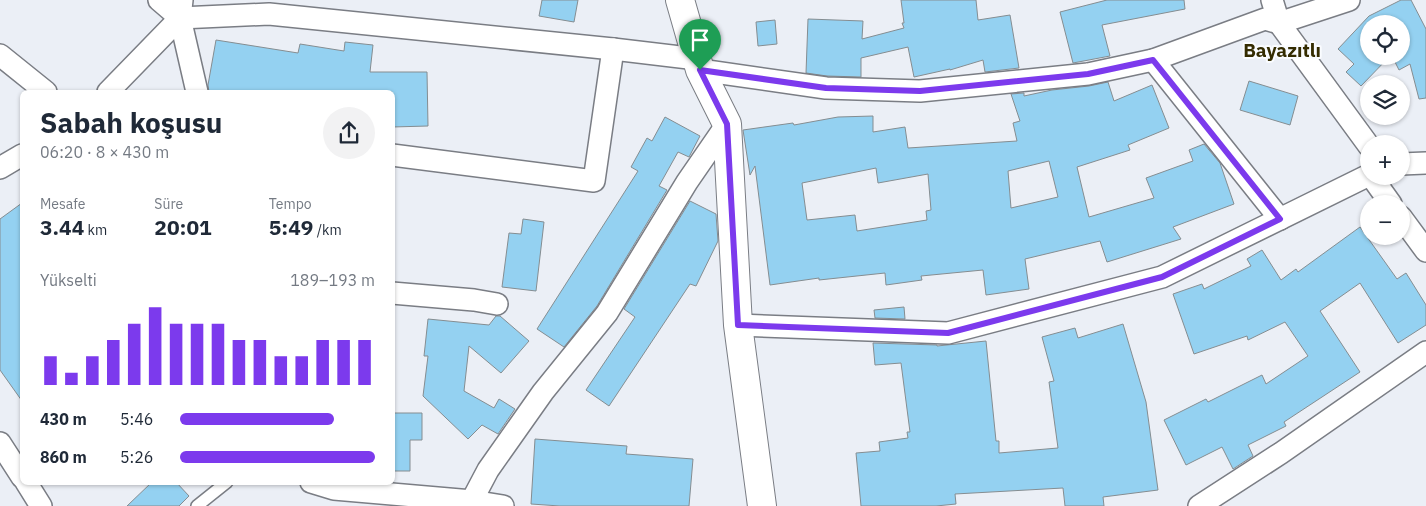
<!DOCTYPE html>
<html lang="tr">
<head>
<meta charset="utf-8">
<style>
  body { margin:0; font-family:"IBM Plex Sans",sans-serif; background:#f2f2f3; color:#1f2937; height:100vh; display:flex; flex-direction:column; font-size:19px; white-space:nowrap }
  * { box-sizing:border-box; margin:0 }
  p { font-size:16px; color:#747a83 }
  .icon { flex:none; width:28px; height:28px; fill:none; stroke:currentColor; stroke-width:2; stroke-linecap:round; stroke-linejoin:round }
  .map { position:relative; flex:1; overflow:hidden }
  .details { position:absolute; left:20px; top:90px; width:375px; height:395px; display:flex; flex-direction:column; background:#fff; border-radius:8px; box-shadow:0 1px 4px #0004 }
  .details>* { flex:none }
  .tools { position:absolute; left:1360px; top:15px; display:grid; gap:10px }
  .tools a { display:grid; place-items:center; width:50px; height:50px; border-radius:50%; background:#fff; box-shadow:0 1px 4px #0004; font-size:25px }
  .pin { position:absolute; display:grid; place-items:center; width:42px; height:42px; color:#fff; margin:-51px -21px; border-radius:50% 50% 50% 0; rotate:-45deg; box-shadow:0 0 5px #0007 }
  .pin .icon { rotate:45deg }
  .round { display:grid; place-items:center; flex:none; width:52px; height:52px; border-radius:26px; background:#f2f2f3 }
  .summary { display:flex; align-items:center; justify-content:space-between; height:85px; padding:0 20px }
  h1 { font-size:28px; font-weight:800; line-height:38px }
  .figures { display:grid; grid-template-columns:repeat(3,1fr); gap:8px; height:85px; padding:5px 20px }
  .figures div { display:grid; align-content:center }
  .figures b { font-size:21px; font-weight:800 }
  .figures small { font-size:14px; font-weight:400 }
  .figures p { font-size:14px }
  .chart { height:140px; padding:10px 20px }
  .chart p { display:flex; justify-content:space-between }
  .chart svg { width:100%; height:90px; margin-top:5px; stroke:#7c3aed; stroke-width:6 }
  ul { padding:0 20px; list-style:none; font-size:16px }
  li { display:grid; grid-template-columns:80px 60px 1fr; align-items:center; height:38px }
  li i { height:12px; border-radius:6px; background:#7c3aed }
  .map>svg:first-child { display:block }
</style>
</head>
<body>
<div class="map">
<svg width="1426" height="506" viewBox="0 0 1426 506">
  <rect width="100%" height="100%" fill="#ebeff6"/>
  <g fill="#94d1f1" stroke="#858d91" fill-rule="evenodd">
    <path d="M 542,0 L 578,0 L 574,22 L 539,16 Z"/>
    <path d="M 901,0 L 976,0 L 978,20 L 1010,15 L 1019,68 L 985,72 L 983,60 L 950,70 L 950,69 L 914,77 L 908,47 L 861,58 L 861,77 L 827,76 L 806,73 L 808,19 L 863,21 L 862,39 L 904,28 L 902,23 L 904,23 Z"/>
    <path d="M 1107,0 L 1184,0 L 1185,9 L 1102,25 L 1110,56 L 1073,63 L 1060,12 Z"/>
    <path d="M 1401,0 L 1411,0 L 1426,29 L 1426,98 L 1419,99 L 1410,64 L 1399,70 L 1392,56 L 1401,56 L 1401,24 L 1369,24 L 1369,56 L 1390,56 L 1361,86 L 1346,72 L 1354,64 L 1338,49 L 1369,16 Z"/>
    <path d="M 775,20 L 777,44 L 758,46 L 756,22 Z"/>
    <path d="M 216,40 L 298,53 L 300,44 L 344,51 L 345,42 L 373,45 L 370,72 L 427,72 L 428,126 L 392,127 L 392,92 L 209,92 L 208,85 Z"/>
    <path d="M 1249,81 L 1298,96 L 1290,125 L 1240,110 Z"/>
    <path d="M 1108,82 L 1114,101 L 1152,85 L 1169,128 L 1128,145 L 1130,150 L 1077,167 L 1089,217 L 1154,198 L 1146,178 L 1193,161 L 1189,150 L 1204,144 L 1220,163 L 1234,204 L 1173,227 L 1181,239 L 1107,262 L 1100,241 L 1025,259 L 1029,289 L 986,295 L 983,270 L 921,276 L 922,280 L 886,285 L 885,273 L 819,280 L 819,278 L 770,285 L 755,166 L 750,175 L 743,130 L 793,123 L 794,125 L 838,117 L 873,116 L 873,132 L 905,127 L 908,148 L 1017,141 L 1013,123 L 1020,121 L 1011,94 L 1024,93 L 1024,96 L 1052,90 L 1089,86 ZM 1049,161 L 1058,197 L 1011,208 L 1008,171 ZM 876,168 L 878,183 L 928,174 L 931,210 L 926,211 L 927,220 L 857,231 L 855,215 L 807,220 L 802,183 Z"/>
    <path d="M 665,117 L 700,136 L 689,157 L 678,152 L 659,186 L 667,190 L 597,306 L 564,347 L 537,329 L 638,171 L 631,167 L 647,138 L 652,141 Z"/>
    <path d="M 690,201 L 716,214 L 718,241 L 696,286 L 690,284 L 609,406 L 586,390 L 635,317 L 624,309 Z"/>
    <path d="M 22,203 L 22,401 L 0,370 L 0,219 Z"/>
    <path d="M 523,219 L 544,222 L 536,291 L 502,287 L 509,233 L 521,234 Z"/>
    <path d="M 1360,227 L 1397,279 L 1406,273 L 1426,305 L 1426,325 L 1398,343 L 1360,283 L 1320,311 L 1360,372 L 1284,422 L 1286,426 L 1248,445 L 1253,456 L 1233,469 L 1222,447 L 1186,465 L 1164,420 L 1206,399 L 1208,402 L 1262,375 L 1266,384 L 1308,356 L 1285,322 L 1248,340 L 1247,336 L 1194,354 L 1173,294 L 1202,284 L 1204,289 L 1251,266 L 1247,259 L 1262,250 L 1281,280 L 1296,269 L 1298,272 Z"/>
    <path d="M 904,307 L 905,319 L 875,318 L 874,310 Z"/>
    <path d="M 496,316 L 500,316 L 529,341 L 501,373 L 469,346 L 464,391 L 494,408 L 499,399 L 515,409 L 498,434 L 482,425 L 468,439 L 423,396 L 428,356 L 424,356 L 428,319 L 489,325 Z"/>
    <path d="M 1123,324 L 1146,402 L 1158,490 L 1103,497 L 1104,506 L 1065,506 L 1063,488 L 955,494 L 956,504 L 936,506 L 861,506 L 856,453 L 880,451 L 879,442 L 908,438 L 907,432 L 910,432 L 901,363 L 875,365 L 873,343 L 937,345 L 937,346 L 986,341 L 996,441 L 999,441 L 999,453 L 1058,448 L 1049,382 L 1054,381 L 1042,337 L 1075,328 L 1078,338 Z"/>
    <path d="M 392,413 L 422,413 L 422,440 L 410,440 L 410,471 L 392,471 Z"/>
    <path d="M 535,439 L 627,446 L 626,454 L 693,459 L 689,506 L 560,506 L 531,504 Z"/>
    <path d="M 152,482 L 176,482 L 189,496 L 179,506 L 127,506 Z"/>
  </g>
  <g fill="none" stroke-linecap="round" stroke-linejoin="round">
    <defs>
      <path id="service" d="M 197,506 L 227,482"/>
      <g id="minor">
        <path d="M 159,0 L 180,18 L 269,14 L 613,49 L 697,59"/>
        <path d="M 182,0 L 180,18 L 197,92"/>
        <path d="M 1272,0 L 1279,23 L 1369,146"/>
        <path d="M 0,55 L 46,92"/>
        <path d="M 1153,60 L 1280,219"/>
        <path d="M 700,70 L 826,88 L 920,91 L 1088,74 L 1153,60 L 1265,19 L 1279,23 L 1349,0"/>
        <path d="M 108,92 L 180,18"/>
        <path d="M 392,155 L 594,181 L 613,49"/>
        <path d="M 1401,164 L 1426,163"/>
        <path d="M 0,168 L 22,155"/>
        <path d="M 1371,176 L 1391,204"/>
        <path d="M 1401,217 L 1426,251"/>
        <path d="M 392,293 L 474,300 L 497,304"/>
        <path d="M 738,325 L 948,333 L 1162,277 L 1369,175"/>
        <path d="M 0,443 L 22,477"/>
        <path d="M 26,482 L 41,506"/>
        <path d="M 311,482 L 334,489 L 472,501 L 503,506"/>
        <path d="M 469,506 L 488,470 L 543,392 L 607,313 L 687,182 L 727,124"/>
        <path d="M 1199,506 L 1281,453 L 1426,352"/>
      </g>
      <path id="tertiary" d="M 680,0 L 700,70 L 727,124 L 738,325 L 762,506"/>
    </defs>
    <use href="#service" stroke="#7a7d84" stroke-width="14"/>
    <use href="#minor" stroke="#7a7d84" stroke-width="24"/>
    <use href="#tertiary" stroke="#7a7d84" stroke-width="30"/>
    <use href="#service" stroke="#fff" stroke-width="11"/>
    <use href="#minor" stroke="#fff" stroke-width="21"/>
    <use href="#tertiary" stroke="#fff" stroke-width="28"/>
  </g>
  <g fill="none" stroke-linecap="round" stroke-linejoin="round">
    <defs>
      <path id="route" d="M 1153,60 L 1280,219 L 1162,277 L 948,333 L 738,325 L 727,124 L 700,70 L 826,88 L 920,91 L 1088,74 Z"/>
    </defs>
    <use href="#route" stroke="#fff" stroke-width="10"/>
    <use href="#route" stroke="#7c3aed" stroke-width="6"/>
  </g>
  <g text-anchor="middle" stroke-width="4" stroke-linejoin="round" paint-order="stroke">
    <g font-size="19" font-weight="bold" fill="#342c01" stroke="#fafcff">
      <text x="1282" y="57">Bayazıtlı</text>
    </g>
  </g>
</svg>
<div class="tools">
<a><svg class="icon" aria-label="locate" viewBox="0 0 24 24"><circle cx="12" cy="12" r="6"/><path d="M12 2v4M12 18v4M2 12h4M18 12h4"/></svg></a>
<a><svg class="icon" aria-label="layers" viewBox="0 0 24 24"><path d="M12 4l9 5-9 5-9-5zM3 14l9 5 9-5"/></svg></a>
<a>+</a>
<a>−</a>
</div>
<div class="pin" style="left:700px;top:70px;background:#1e9e55"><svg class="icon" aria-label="arrive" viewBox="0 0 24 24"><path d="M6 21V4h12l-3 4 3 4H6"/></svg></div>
<section class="details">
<div class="summary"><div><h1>Sabah koşusu</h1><p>06:20 · 8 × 430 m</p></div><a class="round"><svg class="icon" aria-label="share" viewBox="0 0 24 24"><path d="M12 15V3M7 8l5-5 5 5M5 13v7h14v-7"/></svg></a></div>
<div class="figures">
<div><p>Mesafe</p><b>3.44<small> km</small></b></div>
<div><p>Süre</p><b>20:01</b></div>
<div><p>Tempo</p><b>5:49<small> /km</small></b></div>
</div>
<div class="chart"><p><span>Yükselti</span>189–193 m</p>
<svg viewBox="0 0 160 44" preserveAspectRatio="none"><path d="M5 44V30M15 44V38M25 44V30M35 44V22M45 44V14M55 44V6M65 44V14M75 44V14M85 44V14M95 44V22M105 44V22M115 44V30M125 44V30M135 44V22M145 44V22M155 44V22"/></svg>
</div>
<ul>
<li><b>430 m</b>5:46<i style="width:79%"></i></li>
<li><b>860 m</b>5:26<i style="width:100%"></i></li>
</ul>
</section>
</div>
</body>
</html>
